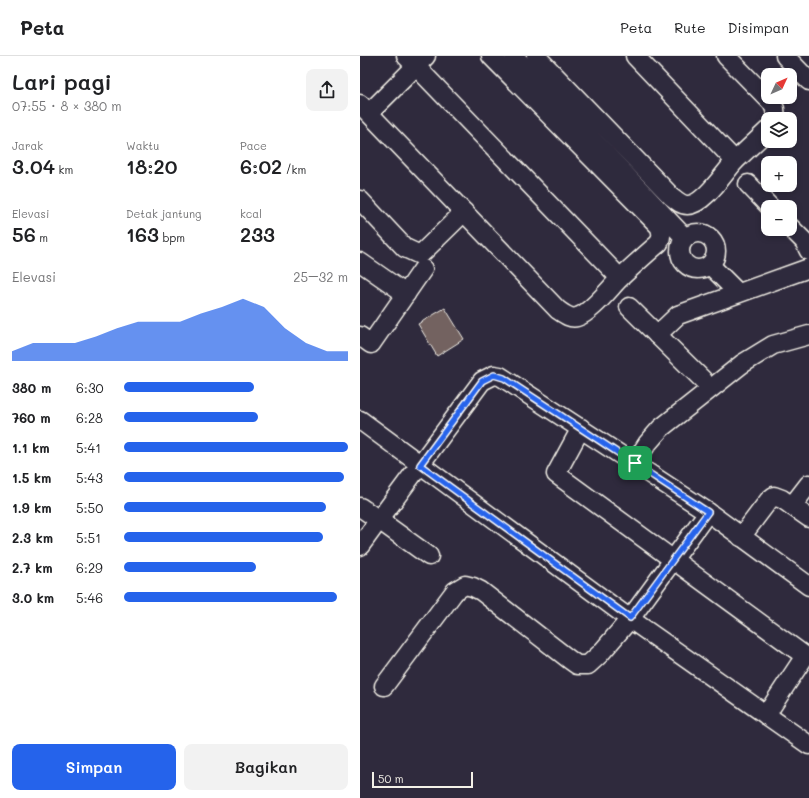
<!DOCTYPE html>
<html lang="id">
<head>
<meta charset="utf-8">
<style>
  body { margin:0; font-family:Mali,sans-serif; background:#f2f2f2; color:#202124; height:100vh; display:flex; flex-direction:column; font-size:15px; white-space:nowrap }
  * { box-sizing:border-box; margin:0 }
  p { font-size:13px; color:#757577 }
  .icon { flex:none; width:22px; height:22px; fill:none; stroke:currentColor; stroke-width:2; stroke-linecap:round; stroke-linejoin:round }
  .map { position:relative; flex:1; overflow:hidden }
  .panel { display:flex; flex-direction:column; background:#fff; width:360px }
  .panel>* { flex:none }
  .needle { width:26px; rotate:46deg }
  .fabs { position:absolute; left:401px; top:12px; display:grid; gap:8px }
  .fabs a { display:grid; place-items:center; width:36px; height:36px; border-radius:8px; background:#fff; box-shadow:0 2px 6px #0003; font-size:20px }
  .scale { position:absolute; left:12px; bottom:10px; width:101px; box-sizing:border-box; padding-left:4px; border:2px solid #f4f1e8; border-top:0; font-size:11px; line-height:14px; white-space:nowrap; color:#f4f1e8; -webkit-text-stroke:3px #2f2a3d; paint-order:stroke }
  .pin { position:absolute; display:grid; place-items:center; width:34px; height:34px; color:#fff; margin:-17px; border-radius:8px; box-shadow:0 2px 6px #0006 }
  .round { display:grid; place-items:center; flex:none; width:42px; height:42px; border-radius:8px; background:#f2f2f2 }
  .overview { display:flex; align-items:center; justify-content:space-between; height:68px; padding:0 12px }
  h1 { font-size:22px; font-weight:600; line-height:30px }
  .metrics { display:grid; grid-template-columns:repeat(3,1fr); gap:6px; height:68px; padding:4px 12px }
  .metrics div { display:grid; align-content:center }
  .metrics b { font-size:20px; font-weight:600 }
  .metrics small { font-size:11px; font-weight:400 }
  .metrics p { font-size:11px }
  .chart { height:112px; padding:8px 12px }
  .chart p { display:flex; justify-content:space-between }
  .chart svg { width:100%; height:72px; margin-top:4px; fill:#2563eb; opacity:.7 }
  .action { display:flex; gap:8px; margin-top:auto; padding:8px 12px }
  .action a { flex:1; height:46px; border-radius:8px; background:#2563eb; color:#fff; font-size:16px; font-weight:600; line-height:46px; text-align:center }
  .action a+a { background:#f2f2f2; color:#202124 }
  ul { padding:0 12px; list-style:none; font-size:13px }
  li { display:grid; grid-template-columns:64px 48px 1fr; align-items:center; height:30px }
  li i { height:10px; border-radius:5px; background:#2563eb }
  header { display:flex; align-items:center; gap:24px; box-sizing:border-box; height:56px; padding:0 20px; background:#fff; border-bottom:1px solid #e0e0e0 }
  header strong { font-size:19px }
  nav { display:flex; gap:22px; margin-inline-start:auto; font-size:14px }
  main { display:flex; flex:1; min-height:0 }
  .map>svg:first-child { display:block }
</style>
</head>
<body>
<header>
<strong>Peta</strong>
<nav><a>Peta</a><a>Rute</a><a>Disimpan</a></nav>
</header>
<main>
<section class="panel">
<div class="overview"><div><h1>Lari pagi</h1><p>07:55 · 8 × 380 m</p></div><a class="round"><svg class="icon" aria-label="share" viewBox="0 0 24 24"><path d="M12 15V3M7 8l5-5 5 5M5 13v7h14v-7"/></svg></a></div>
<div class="metrics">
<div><p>Jarak</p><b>3.04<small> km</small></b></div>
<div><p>Waktu</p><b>18:20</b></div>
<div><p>Pace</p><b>6:02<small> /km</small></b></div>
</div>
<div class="metrics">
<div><p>Elevasi</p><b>56<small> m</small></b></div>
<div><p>Detak jantung</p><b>163<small> bpm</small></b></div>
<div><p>kcal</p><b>233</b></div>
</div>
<div class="chart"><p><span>Elevasi</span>25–32 m</p>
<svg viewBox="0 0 160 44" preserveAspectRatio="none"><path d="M0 44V38L10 33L20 33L30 33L40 29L50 24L60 20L70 20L80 20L90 15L100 11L110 6L120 11L130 24L140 33L150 38L160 38V44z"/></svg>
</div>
<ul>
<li><b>380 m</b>6:30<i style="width:58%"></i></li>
<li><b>760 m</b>6:28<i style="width:60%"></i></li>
<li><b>1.1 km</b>5:41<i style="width:100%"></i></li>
<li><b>1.5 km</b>5:43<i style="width:98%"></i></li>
<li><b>1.9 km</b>5:50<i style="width:90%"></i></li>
<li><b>2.3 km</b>5:51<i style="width:89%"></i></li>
<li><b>2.7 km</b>6:29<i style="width:59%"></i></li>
<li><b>3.0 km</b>5:46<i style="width:95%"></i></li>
</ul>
<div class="action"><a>Simpan</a><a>Bagikan</a></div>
</section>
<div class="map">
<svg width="449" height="742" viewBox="0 0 449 742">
  <rect width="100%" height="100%" fill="#2f2a3d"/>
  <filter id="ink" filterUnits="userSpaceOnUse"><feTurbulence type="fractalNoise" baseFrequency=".025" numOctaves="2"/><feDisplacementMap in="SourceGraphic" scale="8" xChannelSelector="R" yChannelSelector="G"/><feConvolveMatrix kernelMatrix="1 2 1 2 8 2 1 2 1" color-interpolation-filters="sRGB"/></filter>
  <g filter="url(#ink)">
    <path fill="#736260" stroke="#f4f1e8" d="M 85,252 L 104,283 L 77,300 L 58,268 Z"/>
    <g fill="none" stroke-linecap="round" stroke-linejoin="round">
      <defs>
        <g id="minor">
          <path d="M 46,0 L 260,222"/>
          <path d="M 154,0 L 325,182"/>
          <path d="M 176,0 L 311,140 C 316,144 321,149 327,149 C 343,150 365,116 375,105"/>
          <path d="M 275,0 L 375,105 L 408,74"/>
          <path d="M 366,0 L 412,47 L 415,53 L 416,63"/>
          <path d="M 425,0 L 449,25"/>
          <path d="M 0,48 L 198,254 C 204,258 210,263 217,261 C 231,257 250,232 260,222 C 273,210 286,198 299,187 C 302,180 302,176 299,170 L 131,0"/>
          <path d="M 9,57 L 66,0"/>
          <path d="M 388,128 L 410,151"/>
          <path d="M 0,144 L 45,192 L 58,198 L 63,196 L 104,156"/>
          <path d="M 430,171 L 444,185 L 449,195"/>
          <circle cx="338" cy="195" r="18"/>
          <path d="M 0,206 L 46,238"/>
          <path d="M 350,209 L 378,237"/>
          <path d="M 269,251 L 343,324"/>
          <path d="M 297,279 L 318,259 L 449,212"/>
          <path d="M 0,280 L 11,288 L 63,213"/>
          <path d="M 0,364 L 270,563 L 449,689"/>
          <path d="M 221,372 L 196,418 L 445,600 L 406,659"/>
          <path d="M 275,407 L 287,388 L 301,372 L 382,308 L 413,289 L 449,279"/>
          <path d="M 432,450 L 449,428"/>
          <path d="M 0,451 L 19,464 L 122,325 L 134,319 L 140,320 L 348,456 L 449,530"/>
          <path d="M 381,481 L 409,444 L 414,440 L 422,443 L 449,462"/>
          <path d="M 0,490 L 19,464 L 69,500"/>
          <path d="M 24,630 L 95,535 L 105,529 L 113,531 L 121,535 L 210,604 L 217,609 L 228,609 L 240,598 L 270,563 L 348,456"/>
        </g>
      </defs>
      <use href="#minor" stroke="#f4f1e8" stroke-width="21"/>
      <use href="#minor" stroke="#2f2a3d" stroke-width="18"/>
    </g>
  </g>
  <g fill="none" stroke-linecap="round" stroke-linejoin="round" filter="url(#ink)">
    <defs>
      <path id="route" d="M 134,319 L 144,322 L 348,456 L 270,562 L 60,409 L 122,325 Z"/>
    </defs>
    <use href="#route" stroke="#fff" stroke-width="8"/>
    <use href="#route" stroke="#2563eb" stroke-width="5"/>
  </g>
</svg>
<div class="fabs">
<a><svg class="needle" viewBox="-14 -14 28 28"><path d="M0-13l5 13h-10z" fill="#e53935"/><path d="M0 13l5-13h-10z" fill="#757577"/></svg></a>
<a><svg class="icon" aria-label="layers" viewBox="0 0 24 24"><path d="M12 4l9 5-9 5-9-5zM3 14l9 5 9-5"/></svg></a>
<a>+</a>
<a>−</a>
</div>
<div class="scale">50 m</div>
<div class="pin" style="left:275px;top:407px;background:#1e9e55"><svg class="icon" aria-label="arrive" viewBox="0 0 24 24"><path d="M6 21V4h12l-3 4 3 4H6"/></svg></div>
</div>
</main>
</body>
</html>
